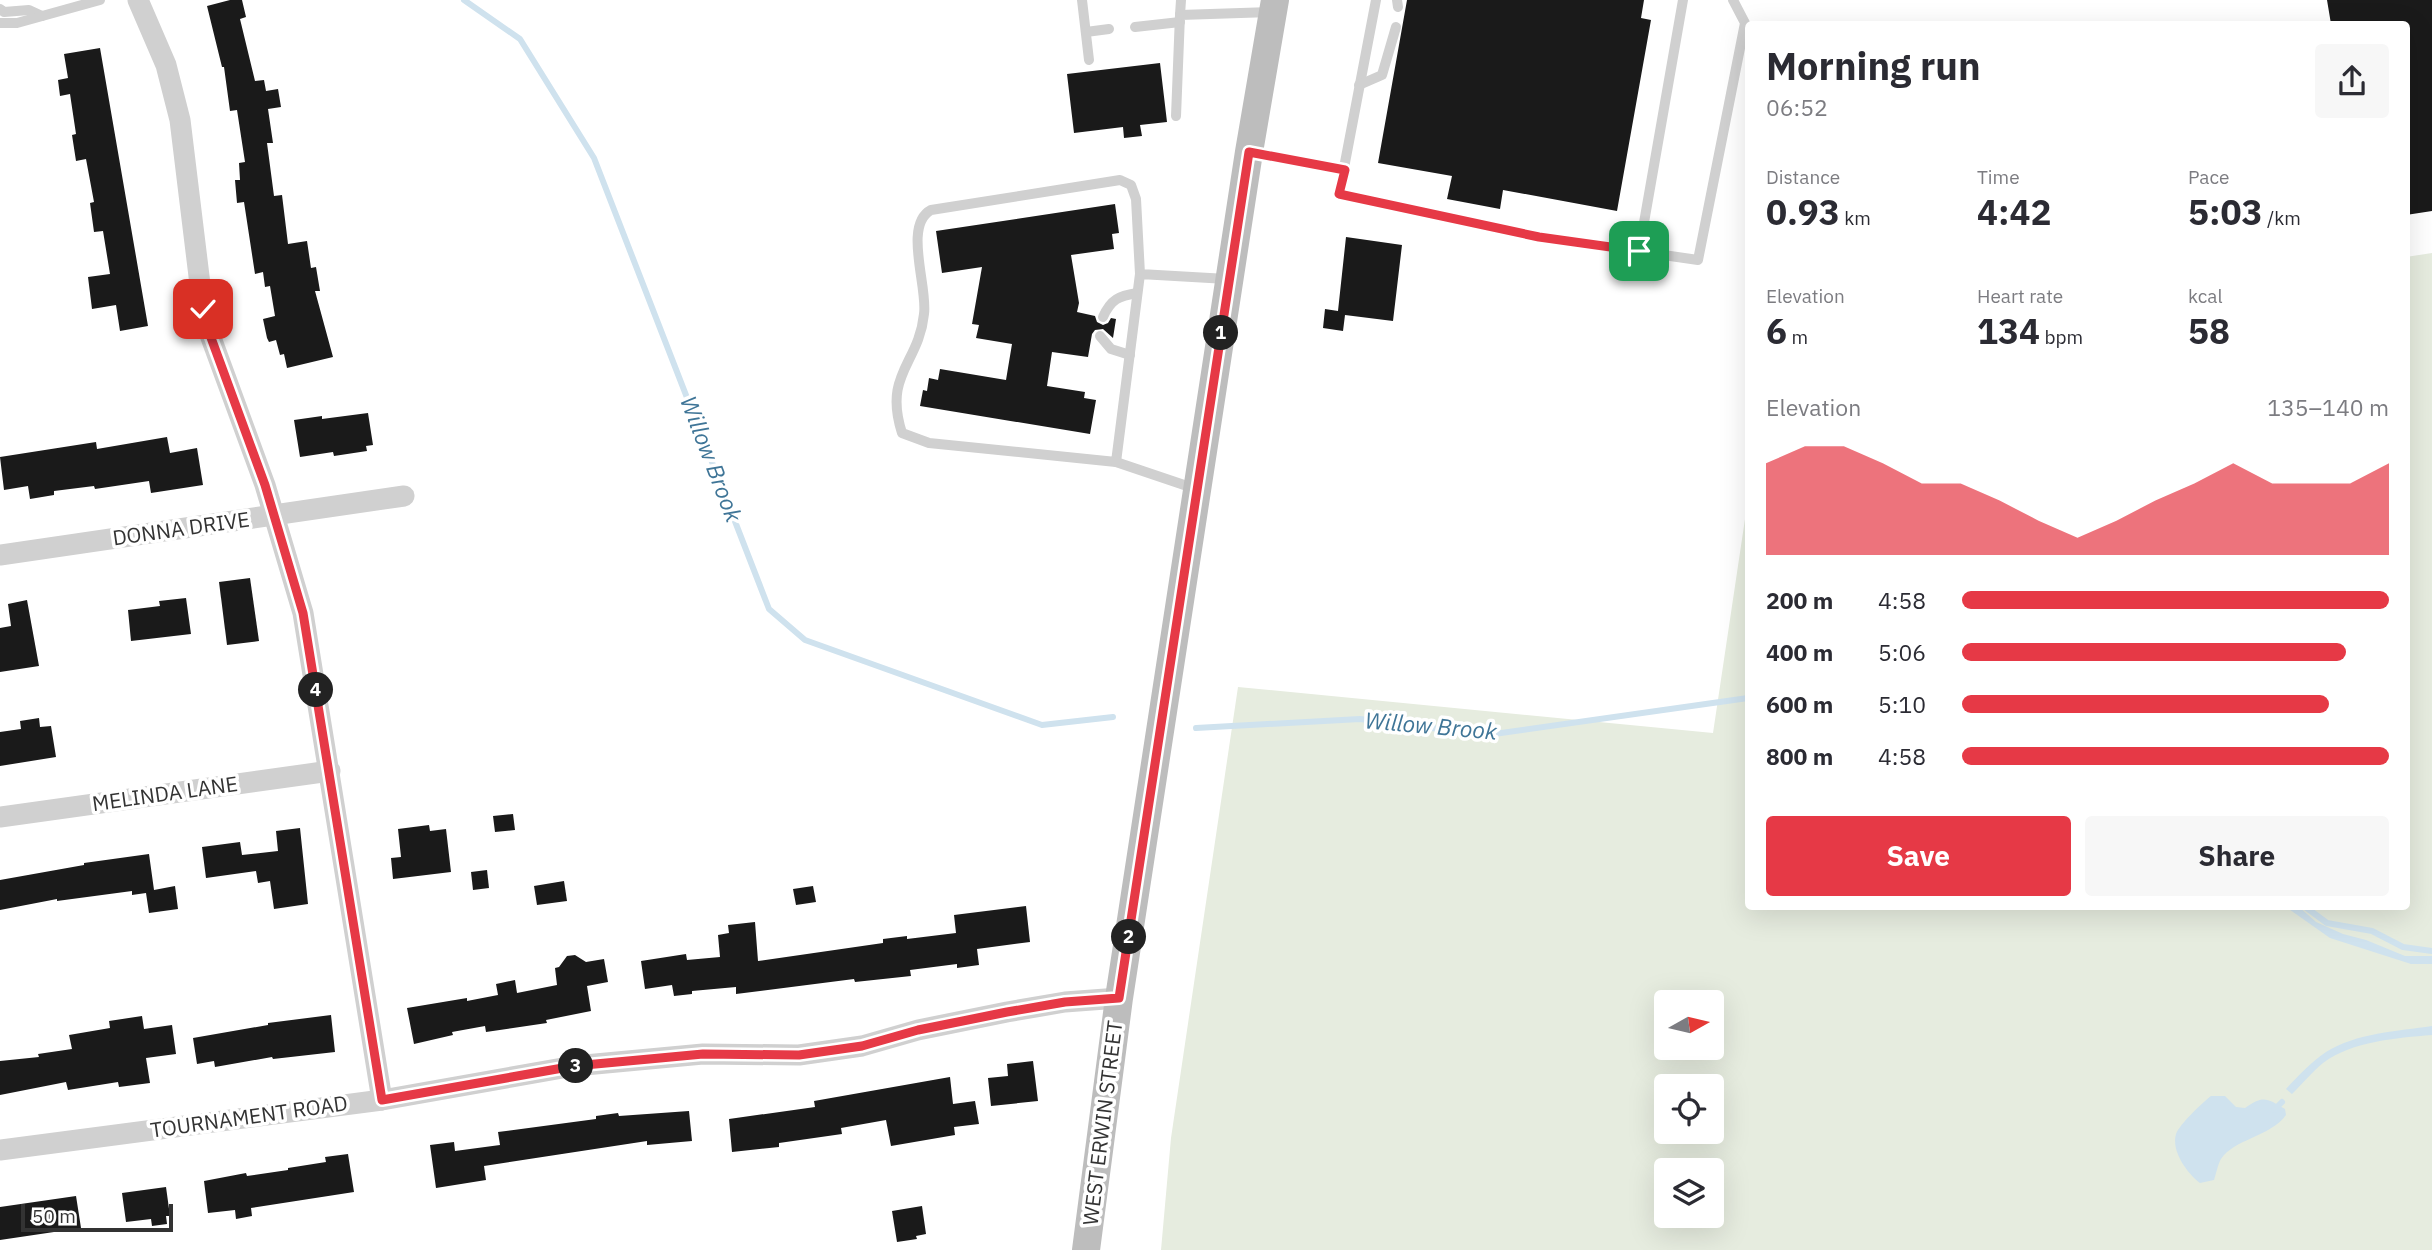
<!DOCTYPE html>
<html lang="en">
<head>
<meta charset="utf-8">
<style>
  body { margin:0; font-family:"IBM Plex Sans",sans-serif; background:#f7f7f7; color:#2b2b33; height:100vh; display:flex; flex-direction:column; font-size:26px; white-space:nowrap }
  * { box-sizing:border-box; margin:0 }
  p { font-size:23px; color:#7c7c81 }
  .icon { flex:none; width:38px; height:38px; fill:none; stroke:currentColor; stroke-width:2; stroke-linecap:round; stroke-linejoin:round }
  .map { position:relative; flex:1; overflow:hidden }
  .panel { position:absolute; left:1745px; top:21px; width:665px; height:889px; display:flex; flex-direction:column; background:#fff; border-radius:7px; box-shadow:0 7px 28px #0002 }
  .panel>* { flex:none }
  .needle { width:46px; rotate:82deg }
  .tools { position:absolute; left:1654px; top:990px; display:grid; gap:14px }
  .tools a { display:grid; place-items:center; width:70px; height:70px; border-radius:7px; background:#fff; box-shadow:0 7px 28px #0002; font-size:35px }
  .scale { position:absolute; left:21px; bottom:18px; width:152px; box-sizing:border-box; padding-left:7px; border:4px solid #333; border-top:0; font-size:19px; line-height:24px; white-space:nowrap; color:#333; -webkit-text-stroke:5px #fff; paint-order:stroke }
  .pin { position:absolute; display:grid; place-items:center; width:60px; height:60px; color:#fff; margin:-30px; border-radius:14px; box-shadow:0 4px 10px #0006 }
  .km { position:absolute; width:35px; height:35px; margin:-18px; border-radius:50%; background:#222; color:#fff; font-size:19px; line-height:35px; text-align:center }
  .round { display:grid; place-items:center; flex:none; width:74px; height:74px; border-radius:7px; background:#f7f7f7 }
  .head { display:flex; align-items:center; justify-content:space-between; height:119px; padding:0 21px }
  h1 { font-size:38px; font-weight:800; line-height:52px }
  .metrics { display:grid; grid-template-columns:repeat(3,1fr); gap:10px; height:119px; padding:7px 21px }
  .metrics div { display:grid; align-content:center }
  .metrics b { font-size:35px; font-weight:800 }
  .metrics small { font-size:19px; font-weight:400 }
  .metrics p { font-size:19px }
  .chart { height:196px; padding:14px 21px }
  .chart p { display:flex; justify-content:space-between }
  .chart svg { width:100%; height:126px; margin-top:7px; fill:#e63946; opacity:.7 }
  .primary-button { display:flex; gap:14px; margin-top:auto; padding:14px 21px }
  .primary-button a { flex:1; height:80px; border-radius:7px; background:#e63946; color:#fff; font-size:28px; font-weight:800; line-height:80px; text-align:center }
  .primary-button a+a { background:#f7f7f7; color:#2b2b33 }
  ul { padding:0 21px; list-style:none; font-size:23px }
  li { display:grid; grid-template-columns:112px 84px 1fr; align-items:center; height:52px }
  li i { height:18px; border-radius:9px; background:#e63946 }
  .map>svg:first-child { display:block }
</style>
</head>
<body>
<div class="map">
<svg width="2432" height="1250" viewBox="0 0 2432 1250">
  <rect width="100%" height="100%" fill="#fff"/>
  <path fill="#e6ecdf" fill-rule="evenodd" d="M 2432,253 L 2432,1250 L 1161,1250 L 1171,1138 L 1238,687 L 1713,733 L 1748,499 L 1748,906 L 2406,906 L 2406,257 ZM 1666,1003 L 1712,1003 L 1712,1048 L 1666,1048 ZM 1666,1087 L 1712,1087 L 1712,1132 L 1666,1132 ZM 1666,1171 L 1712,1171 L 1712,1216 L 1666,1216 Z"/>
  <g fill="#cfe2ee">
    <path d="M 2286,907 L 2299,907 L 2316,922 L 2343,934 L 2366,940 L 2405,956 L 2432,956 L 2432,964 L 2411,964 L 2330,938 Z"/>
    <path d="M 2432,1026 L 2432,1035 C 2396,1038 2353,1041 2323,1063 C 2312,1072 2302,1084 2292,1094 L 2286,1089 C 2298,1076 2311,1062 2326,1052 C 2356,1033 2398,1031 2432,1026 Z"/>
    <path d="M 2211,1096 L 2225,1096 L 2236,1107 L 2245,1108 C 2263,1095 2267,1098 2285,1109 L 2286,1115 C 2270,1137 2234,1139 2221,1159 C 2218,1164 2216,1174 2214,1180 L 2200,1183 C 2187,1173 2171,1151 2176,1134 C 2179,1125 2203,1102 2211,1096 Z"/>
  </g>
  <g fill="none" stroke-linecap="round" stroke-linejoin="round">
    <g stroke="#cfe2ee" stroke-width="6">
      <path d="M 464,0 L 520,39 L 594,158 L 769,609 L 805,640 L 1042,725 L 1113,717"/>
      <path d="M 1196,728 L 1360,719 L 1487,735 L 1748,698"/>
      <path d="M 2304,906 L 2327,923 L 2372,931 L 2403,947 L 2432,951"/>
      <path d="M 2274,1110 L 2282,1102"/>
    </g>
  </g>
  <g fill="#1a1a1a">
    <path d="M 230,0 L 242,0 L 246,17 L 240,19 L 255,81 L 264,80 L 266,91 L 278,89 L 281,107 L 268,109 L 273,143 L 267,143 L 274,196 L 282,195 L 288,244 L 307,241 L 311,268 L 316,267 L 320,291 L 315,291 L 333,357 L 287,368 L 284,354 L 280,355 L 276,340 L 269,342 L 267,338 L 263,319 L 275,316 L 270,286 L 265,287 L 263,272 L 255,274 L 244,202 L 237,203 L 235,180 L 240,180 L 239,163 L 245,162 L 237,110 L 230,111 L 224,67 L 222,67 L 207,6 Z"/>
    <path d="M 1407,0 L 1644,0 L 1641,18 L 1651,20 L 1617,211 L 1503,190 L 1500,209 L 1447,199 L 1452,176 L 1378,163 Z"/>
    <path d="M 2327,0 L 2432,0 L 2432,211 L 2406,215 L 2406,24 L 2331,24 Z"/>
    <path d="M 100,48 L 148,326 L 120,331 L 116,305 L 92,309 L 88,277 L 110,274 L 103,231 L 94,232 L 90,203 L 94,202 L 86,159 L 76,161 L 72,135 L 76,134 L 70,94 L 60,96 L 58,80 L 68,78 L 64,54 Z"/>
    <path d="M 1160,63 L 1167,122 L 1140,125 L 1142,136 L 1124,138 L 1123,127 L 1074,133 L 1067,74 Z"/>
    <path d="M 1115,204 L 1119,233 L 1112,234 L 1114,249 L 1071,255 L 1079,303 L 1077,312 L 1095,316 L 1097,322 L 1103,325 L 1108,323 L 1111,318 L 1116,319 L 1113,338 L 1103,329 L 1095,330 L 1092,334 L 1088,357 L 1052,352 L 1047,386 L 1085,392 L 1084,398 L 1096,400 L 1090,434 L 920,406 L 923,390 L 927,391 L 929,378 L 938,380 L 940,369 L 1006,380 L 1012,344 L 976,338 L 979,325 L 972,324 L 982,267 L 942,273 L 936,231 Z"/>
    <path d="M 1346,237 L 1402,245 L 1393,321 L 1345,315 L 1343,331 L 1323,328 L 1325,309 L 1338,311 Z"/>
    <path d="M 368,413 L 373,445 L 366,446 L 367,451 L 334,456 L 333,452 L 300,457 L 294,420 L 322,416 L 322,419 Z"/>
    <path d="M 167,437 L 170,453 L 197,448 L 203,485 L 151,493 L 149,481 L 95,489 L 94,486 L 54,491 L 54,495 L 30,499 L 28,486 L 4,490 L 0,457 L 96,442 L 97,449 Z"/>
    <path d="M 250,578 L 259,641 L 227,645 L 219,582 Z"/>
    <path d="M 186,598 L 191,634 L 131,641 L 128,610 L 160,606 L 159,601 Z"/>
    <path d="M 27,600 L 39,666 L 0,672 L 0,628 L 11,626 L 8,604 Z"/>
    <path d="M 39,718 L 40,727 L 51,726 L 56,757 L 0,766 L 0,732 L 21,729 L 20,721 Z"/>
    <path d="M 513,814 L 515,830 L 495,832 L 493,816 Z"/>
    <path d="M 429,825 L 430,831 L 446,829 L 451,872 L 393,879 L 391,858 L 401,857 L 398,829 Z"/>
    <path d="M 300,828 L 308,904 L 274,909 L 270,881 L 258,883 L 256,871 L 206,878 L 202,847 L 240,842 L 242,855 L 278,851 L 276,831 Z"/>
    <path d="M 149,854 L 154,890 L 175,886 L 178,909 L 149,913 L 146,893 L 132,895 L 132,891 L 57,901 L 57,899 L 0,910 L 0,880 L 84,865 L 84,863 Z"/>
    <path d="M 487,870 L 489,888 L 473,890 L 471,872 Z"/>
    <path d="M 564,881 L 567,901 L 537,905 L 534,886 Z"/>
    <path d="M 813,886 L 816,902 L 796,905 L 793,889 Z"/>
    <path d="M 1026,906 L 1030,942 L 977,949 L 979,965 L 957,968 L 957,964 L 910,970 L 911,976 L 855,982 L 854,979 L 736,994 L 736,987 L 692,991 L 692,994 L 674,996 L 672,985 L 645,989 L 641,961 L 686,954 L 687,960 L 720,957 L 718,935 L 729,933 L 728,925 L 755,922 L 758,961 L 883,943 L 883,939 L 907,936 L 907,939 L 956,933 L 954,915 Z"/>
    <path d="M 575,955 L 586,962 L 604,959 L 608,982 L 587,986 L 591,1011 L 546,1020 L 547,1023 L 486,1032 L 485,1026 L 452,1032 L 453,1035 L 414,1044 L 407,1008 L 467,998 L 467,1001 L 498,995 L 496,984 L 515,980 L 517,993 L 557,985 L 555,968 L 559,967 L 567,956 Z"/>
    <path d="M 331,1015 L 335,1052 L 273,1059 L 272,1057 L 215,1067 L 214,1061 L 197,1064 L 193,1038 L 268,1025 L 268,1023 Z"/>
    <path d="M 142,1016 L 144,1029 L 172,1025 L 176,1054 L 146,1058 L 150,1083 L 119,1087 L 118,1082 L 68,1090 L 66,1082 L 0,1095 L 0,1061 L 39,1057 L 38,1054 L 72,1049 L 69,1035 L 110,1028 L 109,1021 Z"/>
    <path d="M 1033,1061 L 1038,1101 L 991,1106 L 988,1078 L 1008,1076 L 1007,1064 Z"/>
    <path d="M 950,1077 L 953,1104 L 975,1101 L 979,1124 L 954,1127 L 955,1135 L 891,1146 L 886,1120 L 841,1128 L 842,1134 L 779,1143 L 779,1147 L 732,1152 L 729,1119 L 815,1107 L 814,1101 Z"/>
    <path d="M 689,1111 L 692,1141 L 647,1145 L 647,1141 L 484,1166 L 486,1180 L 436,1188 L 430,1145 L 454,1142 L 455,1151 L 500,1145 L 498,1132 L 596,1119 L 596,1116 L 618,1113 L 619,1116 Z"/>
    <path d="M 348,1154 L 354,1192 L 251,1208 L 252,1216 L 236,1219 L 235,1210 L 208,1213 L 204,1181 L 246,1173 L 247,1176 L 288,1170 L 288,1168 L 326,1162 L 325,1157 Z"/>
    <path d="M 166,1187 L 170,1216 L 166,1216 L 167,1224 L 152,1226 L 151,1219 L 126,1222 L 122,1193 Z"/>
    <path d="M 76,1196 L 81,1228 L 0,1240 L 0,1207 Z"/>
    <path d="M 922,1206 L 926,1234 L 916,1236 L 917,1239 L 897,1242 L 892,1211 Z"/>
  </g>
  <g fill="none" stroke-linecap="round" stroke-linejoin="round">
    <g stroke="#d0d0d0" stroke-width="10">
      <path d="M 1082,0 L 1089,60"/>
      <path d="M 1376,0 L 1339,194 L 1539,237 L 1698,260 L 1745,23 L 1733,0"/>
      <path d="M 1397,0 L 1398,7"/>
      <path d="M 0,9 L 4,12 L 29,10 L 42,16"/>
      <path d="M 1180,15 L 1181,0"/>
      <path d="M 0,23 L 17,23 L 100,0"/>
      <path d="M 1135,27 L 1180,22"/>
      <path d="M 1086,32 L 1109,29"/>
      <path d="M 1359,85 L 1382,75 L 1396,27"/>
      <path d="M 1176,116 L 1180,15 L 1271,12"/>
      <path d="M 1251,152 L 1344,170"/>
      <path d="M 1639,251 L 1683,0"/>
      <path d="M 1140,274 L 1116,462 L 929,443 L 902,433 C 883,374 919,364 924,314 C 928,287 903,225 931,210 L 1120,180 L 1131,185 L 1136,199 L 1140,274 L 1227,279"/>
      <path d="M 1103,317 C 1111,299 1119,296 1137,293"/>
      <path d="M 1100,336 L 1111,349 L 1130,355"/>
      <path d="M 1116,462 L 1196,489"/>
    </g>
    <g stroke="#d0d0d0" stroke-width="21">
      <path d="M 138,0 L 166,65 L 180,120 L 203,309 L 210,335 L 265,485 L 303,613 L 382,1100"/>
      <path d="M 0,555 L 404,496"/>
      <path d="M 0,817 L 330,771"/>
      <path d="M 0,1150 L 382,1100 L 574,1066 L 703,1054 L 799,1055 L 862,1046 L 918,1030 L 1007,1012 L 1065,1002 L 1119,998"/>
    </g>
    <path stroke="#bdbdbd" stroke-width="28" d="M 1086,1250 L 1119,998 L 1249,152 L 1275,0"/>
  </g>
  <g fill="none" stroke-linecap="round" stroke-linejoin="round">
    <defs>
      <path id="route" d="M 203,309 L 210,335 L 265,485 L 303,613 L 382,1100 L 574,1066 L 703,1054 L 799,1055 L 862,1046 L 918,1030 L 1007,1012 L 1065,1002 L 1119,998 L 1249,152 L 1345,170 L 1339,194 L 1539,237 L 1639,251"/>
    </defs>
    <use href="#route" stroke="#fff" stroke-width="14"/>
    <use href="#route" stroke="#e63946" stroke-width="9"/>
  </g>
  <g text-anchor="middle" stroke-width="7" stroke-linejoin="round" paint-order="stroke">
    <g font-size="21" fill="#333" stroke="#fff">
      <text transform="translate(181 529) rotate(-8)" y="7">DONNA DRIVE</text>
      <text transform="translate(165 794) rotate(-8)" y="7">MELINDA LANE</text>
      <text transform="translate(249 1117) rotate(-8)" y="7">TOURNAMENT ROAD</text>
      <text transform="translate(1103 1123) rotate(-83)" y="7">WEST ERWIN STREET</text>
    </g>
    <g font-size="23" font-style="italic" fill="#3f7597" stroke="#fff">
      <text transform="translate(711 459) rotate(69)" y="8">Willow Brook</text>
      <text transform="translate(1431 726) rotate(5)" y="8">Willow Brook</text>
    </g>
  </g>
</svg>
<div class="tools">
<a><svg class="needle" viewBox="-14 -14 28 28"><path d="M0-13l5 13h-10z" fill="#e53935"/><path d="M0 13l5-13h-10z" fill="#7c7c81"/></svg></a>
<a><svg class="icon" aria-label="locate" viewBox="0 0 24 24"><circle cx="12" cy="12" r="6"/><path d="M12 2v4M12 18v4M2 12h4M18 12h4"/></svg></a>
<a><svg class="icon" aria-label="layers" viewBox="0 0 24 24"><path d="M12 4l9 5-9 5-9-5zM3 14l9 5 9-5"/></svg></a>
</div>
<div class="scale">50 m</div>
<div class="pin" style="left:1639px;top:251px;background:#1e9e55"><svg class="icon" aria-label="arrive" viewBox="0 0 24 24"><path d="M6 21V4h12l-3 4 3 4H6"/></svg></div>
<div class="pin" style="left:203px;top:309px;background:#d93025"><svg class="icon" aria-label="check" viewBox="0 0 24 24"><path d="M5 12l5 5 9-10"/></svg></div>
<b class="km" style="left:1221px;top:333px">1</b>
<b class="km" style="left:1129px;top:937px">2</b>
<b class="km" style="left:576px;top:1066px">3</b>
<b class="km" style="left:316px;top:690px">4</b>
<section class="panel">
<div class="head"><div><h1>Morning run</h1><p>06:52</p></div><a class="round"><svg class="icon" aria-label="share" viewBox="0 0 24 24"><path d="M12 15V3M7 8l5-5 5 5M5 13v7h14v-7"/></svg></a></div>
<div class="metrics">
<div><p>Distance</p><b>0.93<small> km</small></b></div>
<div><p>Time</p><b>4:42</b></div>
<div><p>Pace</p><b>5:03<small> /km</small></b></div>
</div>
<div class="metrics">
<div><p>Elevation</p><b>6<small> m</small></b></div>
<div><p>Heart rate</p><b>134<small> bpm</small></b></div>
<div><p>kcal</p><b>58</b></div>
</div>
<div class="chart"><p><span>Elevation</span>135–140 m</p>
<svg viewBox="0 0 160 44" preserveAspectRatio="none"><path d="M0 44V12L10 6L20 6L30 12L40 19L50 19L60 25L70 32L80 38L90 32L100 25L110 19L120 12L130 19L140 19L150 19L160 12V44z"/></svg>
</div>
<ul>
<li><b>200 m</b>4:58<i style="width:100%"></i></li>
<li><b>400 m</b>5:06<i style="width:90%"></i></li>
<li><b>600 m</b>5:10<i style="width:86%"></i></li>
<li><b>800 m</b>4:58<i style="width:100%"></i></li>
</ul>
<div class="primary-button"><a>Save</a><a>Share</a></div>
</section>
</div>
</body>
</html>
